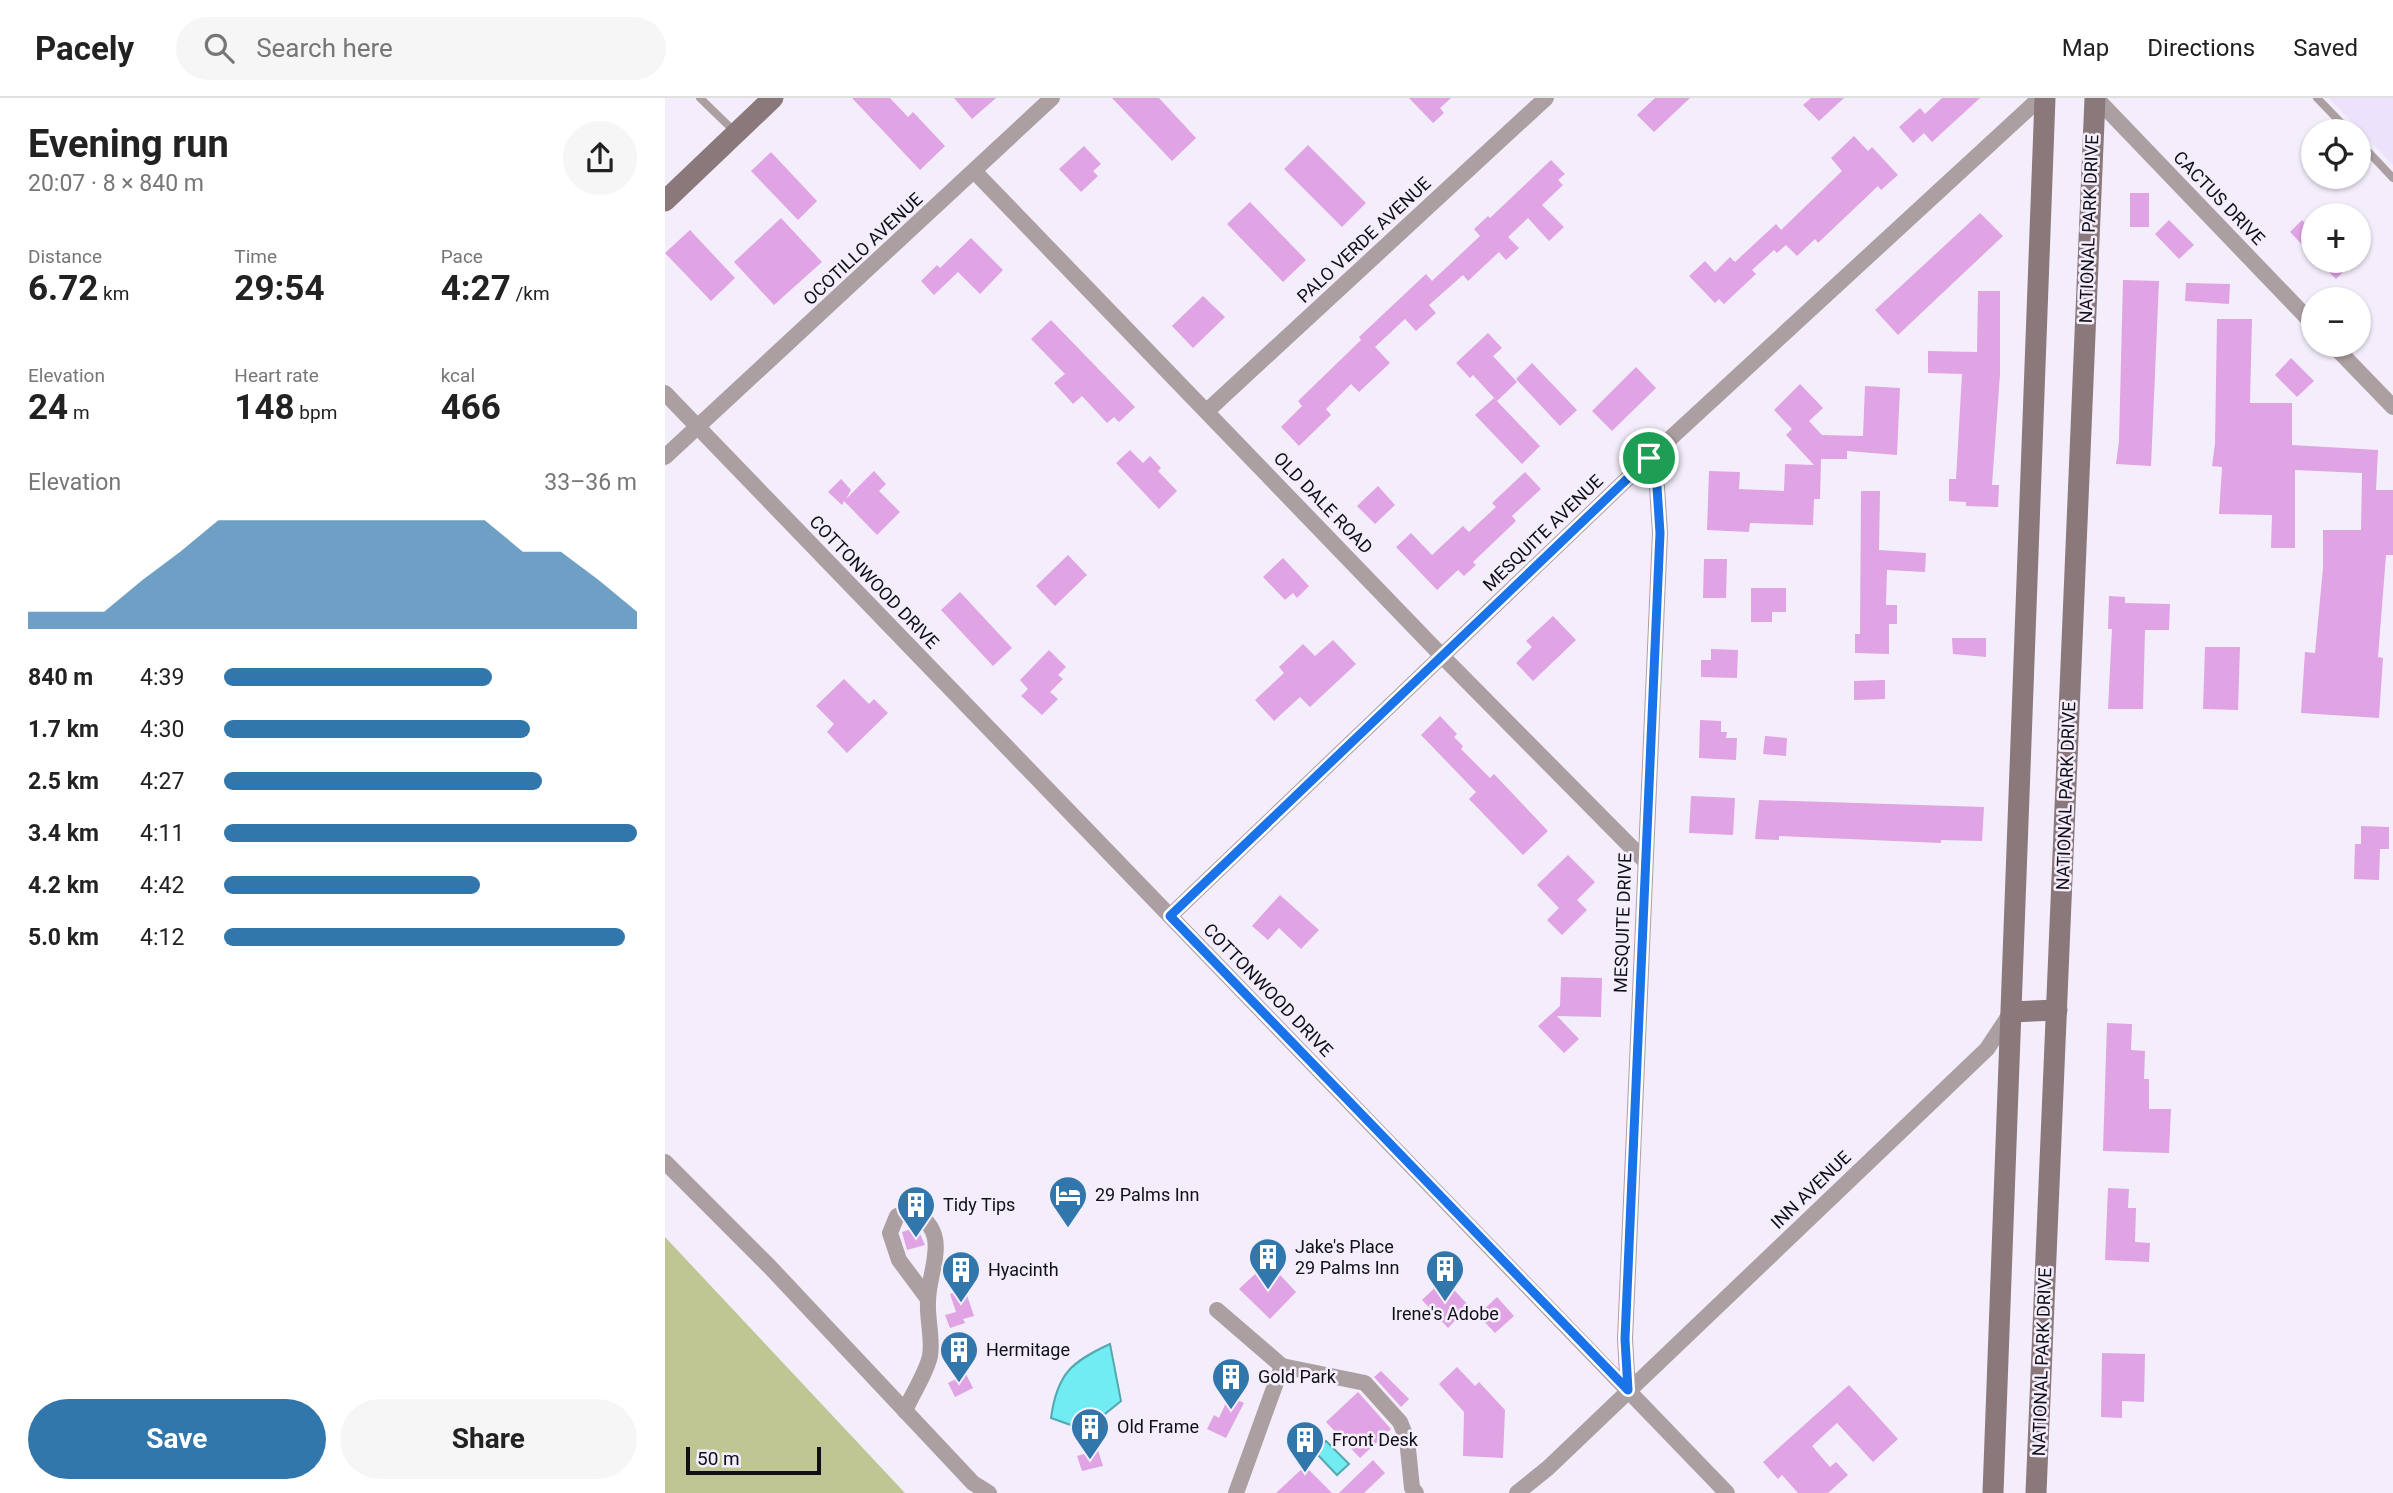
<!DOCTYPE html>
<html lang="en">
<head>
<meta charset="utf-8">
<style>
  body { margin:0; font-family:Roboto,sans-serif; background:#f6f6f6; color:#222; height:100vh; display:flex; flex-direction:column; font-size:26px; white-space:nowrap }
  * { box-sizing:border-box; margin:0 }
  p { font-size:23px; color:#767676 }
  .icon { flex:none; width:38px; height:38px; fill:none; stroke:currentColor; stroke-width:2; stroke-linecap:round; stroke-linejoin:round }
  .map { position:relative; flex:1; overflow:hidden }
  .details { display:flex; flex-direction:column; background:#fff; width:665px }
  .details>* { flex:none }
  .buttons { position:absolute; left:1636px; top:21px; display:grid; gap:14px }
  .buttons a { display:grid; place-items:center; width:70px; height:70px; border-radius:50%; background:#fff; box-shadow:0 2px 5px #0004; font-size:35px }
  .scale { position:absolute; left:21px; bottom:18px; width:135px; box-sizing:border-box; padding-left:7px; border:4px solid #110e16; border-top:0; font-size:19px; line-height:24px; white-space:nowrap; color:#110e16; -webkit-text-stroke:5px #f4eefc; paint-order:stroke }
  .pin { position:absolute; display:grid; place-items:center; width:60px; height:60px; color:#fff; margin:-30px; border:4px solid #fff; border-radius:50%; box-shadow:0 2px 7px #0007 }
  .round { display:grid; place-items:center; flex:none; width:74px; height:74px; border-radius:37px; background:#f6f6f6 }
  .headline { display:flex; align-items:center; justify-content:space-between; height:119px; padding:0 28px }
  h1 { font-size:38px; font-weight:700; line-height:52px }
  .stats { display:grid; grid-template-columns:repeat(3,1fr); gap:10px; height:119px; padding:7px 28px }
  .stats div { display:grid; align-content:center }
  .stats b { font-size:35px; font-weight:700 }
  .stats small { font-size:19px; font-weight:400 }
  .stats p { font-size:19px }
  .chart { height:196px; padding:14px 28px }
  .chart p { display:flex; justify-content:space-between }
  .chart svg { width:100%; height:126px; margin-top:7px; fill:#3177ac; opacity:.7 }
  .button { display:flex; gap:14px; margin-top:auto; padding:14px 28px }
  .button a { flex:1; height:80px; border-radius:42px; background:#3177ac; color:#fff; font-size:28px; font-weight:700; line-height:80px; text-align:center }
  .button a+a { background:#f6f6f6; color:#222 }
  ul { padding:0 28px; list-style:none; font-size:23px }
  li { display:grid; grid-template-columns:112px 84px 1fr; align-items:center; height:52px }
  li i { height:18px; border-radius:9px; background:#3177ac }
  header { display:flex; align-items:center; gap:42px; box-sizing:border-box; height:98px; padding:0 35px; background:#fff; border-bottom:2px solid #e0e0e0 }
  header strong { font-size:33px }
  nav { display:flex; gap:38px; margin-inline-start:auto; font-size:24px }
  .search { width:490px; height:63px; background:#f6f6f6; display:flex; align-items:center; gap:18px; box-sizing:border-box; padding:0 24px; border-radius:38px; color:#767676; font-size:26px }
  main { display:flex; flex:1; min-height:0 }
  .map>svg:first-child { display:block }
</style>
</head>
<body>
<header>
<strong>Pacely</strong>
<div class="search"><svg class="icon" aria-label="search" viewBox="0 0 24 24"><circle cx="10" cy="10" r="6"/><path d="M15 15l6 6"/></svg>Search here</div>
<nav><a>Map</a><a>Directions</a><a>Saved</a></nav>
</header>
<main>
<section class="details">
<div class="headline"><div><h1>Evening run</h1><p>20:07 · 8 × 840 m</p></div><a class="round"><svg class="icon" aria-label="share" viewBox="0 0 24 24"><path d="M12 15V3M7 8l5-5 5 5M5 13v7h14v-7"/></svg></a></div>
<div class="stats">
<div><p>Distance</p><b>6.72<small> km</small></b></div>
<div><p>Time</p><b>29:54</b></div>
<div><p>Pace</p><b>4:27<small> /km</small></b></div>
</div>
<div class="stats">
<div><p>Elevation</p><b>24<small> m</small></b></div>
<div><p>Heart rate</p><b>148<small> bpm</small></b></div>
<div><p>kcal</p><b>466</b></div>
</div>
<div class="chart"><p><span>Elevation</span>33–36 m</p>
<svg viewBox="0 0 160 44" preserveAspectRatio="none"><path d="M0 44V38L10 38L20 38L30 27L40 17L50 6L60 6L70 6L80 6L90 6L100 6L110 6L120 6L130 17L140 17L150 27L160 38V44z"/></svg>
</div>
<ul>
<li><b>840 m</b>4:39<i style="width:65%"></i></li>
<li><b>1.7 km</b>4:30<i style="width:74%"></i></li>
<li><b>2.5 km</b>4:27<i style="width:77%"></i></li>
<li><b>3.4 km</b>4:11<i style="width:100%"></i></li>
<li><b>4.2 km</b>4:42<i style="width:62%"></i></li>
<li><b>5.0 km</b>4:12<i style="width:97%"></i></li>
</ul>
<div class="button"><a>Save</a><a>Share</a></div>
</section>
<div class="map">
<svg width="1728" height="1395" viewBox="0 0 1728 1395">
  <rect width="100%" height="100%" fill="#f4eefc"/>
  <path fill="#ece2fb" d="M 1664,0 L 1728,0 L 1728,67 Z"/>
  <path fill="#bfc693" d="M 0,1139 L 240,1395 L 0,1395 Z"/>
  <g fill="#70ecf2" stroke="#54a9b0" stroke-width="2">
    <path d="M 445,1246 L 456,1303 L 420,1332 L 386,1320 C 392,1276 406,1264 445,1246 Z"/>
    <path d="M 661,1343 L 684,1366 L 672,1377 L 650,1354 Z"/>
  </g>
  <g fill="#e0a3e4">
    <path d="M 187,0 L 225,0 L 243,19 L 248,14 L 280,48 L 255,72 Z"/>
    <path d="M 289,0 L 331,0 L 307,21 Z"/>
    <path d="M 447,0 L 494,0 L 531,40 L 507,63 Z"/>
    <path d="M 744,0 L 786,0 L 775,10 L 779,15 L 768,25 Z"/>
    <path d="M 990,0 L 1025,0 L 989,34 L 972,17 Z"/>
    <path d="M 1146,0 L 1179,0 L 1154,23 L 1138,7 Z"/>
    <path d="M 1277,0 L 1315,0 L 1267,44 L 1259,35 L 1248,45 L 1234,29 L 1255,10 L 1260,16 Z"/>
    <path d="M 1189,38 L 1203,53 L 1207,49 L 1233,77 L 1216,92 L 1213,88 L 1153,145 L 1150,141 L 1132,158 L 1121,147 L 1112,155 L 1109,152 L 1087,172 L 1091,176 L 1059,206 L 1054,201 L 1050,205 L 1024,178 L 1040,163 L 1050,174 L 1065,159 L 1070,164 L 1111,126 L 1116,132 L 1177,73 L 1166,60 Z"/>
    <path d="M 643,47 L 701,105 L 677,129 L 619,71 Z"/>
    <path d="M 419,48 L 436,66 L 428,73 L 433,78 L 416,94 L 394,71 Z"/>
    <path d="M 106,54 L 152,103 L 133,122 L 86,73 Z"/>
    <path d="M 886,62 L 900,76 L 893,82 L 898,87 L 877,107 L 899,129 L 884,143 L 863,120 L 843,139 L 854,150 L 841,162 L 834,154 L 803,183 L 798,177 L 764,207 L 771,215 L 751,233 L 740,221 L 710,249 L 725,265 L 694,294 L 686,286 L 661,311 L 666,317 L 634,348 L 616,329 L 637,308 L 633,303 L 696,242 L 694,239 L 761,176 L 767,183 L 815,138 L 809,131 L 823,118 L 825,120 Z"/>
    <rect x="1465" y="95" width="19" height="34"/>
    <path d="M 585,104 L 641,162 L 618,184 L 562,126 Z"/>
    <path d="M 1315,115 L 1338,138 L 1233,237 L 1210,212 Z"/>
    <path d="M 116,120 L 157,164 L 109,207 L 69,164 Z"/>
    <path d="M 1504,122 L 1529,147 L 1514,161 L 1490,136 Z"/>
    <path d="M 1637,122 L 1648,134 L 1648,158 L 1625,134 Z"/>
    <path d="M 25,132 L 70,180 L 46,203 L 0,155 Z"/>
    <path d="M 306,140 L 338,172 L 315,196 L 293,174 L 269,197 L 256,183 L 272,167 L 275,170 Z"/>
    <path d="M 1653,163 L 1689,163 L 1671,181 Z"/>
    <path d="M 1458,182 L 1494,183 L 1486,368 L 1451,366 L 1454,343 Z"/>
    <path d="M 1521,185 L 1565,186 L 1564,206 L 1520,203 Z"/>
    <path d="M 1313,193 L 1335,193 L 1335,276 L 1327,387 L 1334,387 L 1333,409 L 1301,408 L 1301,404 L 1284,403 L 1284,381 L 1291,381 L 1297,276 L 1263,275 L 1263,253 L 1312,254 Z"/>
    <path d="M 538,198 L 560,219 L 528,250 L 507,228 Z"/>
    <path d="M 1552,221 L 1587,221 L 1585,305 L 1627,305 L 1627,347 L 1713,352 L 1711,392 L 1728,392 L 1728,457 L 1721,457 L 1713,559 L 1718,560 L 1714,620 L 1636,615 L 1640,554 L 1650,555 L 1658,470 L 1658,432 L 1696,432 L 1697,375 L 1630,372 L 1630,450 L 1606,450 L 1607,417 L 1554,416 L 1557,369 L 1547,368 L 1550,346 Z"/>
    <path d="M 386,222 L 470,309 L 454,324 L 449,319 L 442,325 L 417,298 L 408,306 L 389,285 L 400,276 L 366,241 Z"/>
    <path d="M 823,235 L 837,250 L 828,258 L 852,284 L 832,303 L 808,277 L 805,280 L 791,265 Z"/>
    <path d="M 1626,260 L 1649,283 L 1632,299 L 1610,277 Z"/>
    <path d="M 867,265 L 912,312 L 895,328 L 851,281 Z"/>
    <path d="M 971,269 L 991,290 L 947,333 L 927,313 Z"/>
    <path d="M 1135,286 L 1158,310 L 1144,323 L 1157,337 L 1198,338 L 1200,288 L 1235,290 L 1232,357 L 1182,353 L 1182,361 L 1156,361 L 1155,401 L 1149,401 L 1148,427 L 1085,425 L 1084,434 L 1042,432 L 1044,373 L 1075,374 L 1074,391 L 1119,393 L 1120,366 L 1149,367 L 1121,337 L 1127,331 L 1109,312 Z"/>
    <path d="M 829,300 L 875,348 L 857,366 L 810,317 Z"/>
    <path d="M 465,352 L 478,365 L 485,358 L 496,370 L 493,373 L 512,393 L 494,411 L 451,365 Z"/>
    <path d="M 209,373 L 221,386 L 214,393 L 235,414 L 212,437 L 179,403 L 177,407 L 163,394 L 176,381 L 186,392 L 181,401 Z"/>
    <path d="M 860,374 L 876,391 L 847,418 L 851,423 L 808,464 L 811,467 L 799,478 L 793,472 L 772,492 L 731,449 L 746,435 L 767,457 L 798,428 L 804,434 L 831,409 L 827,405 Z"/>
    <path d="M 713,388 L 730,407 L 710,426 L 692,408 Z"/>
    <path d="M 1196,393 L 1215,393 L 1214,452 L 1261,455 L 1260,474 L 1222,472 L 1221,507 L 1232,507 L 1232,526 L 1224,526 L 1224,556 L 1190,555 L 1190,536 L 1195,536 Z"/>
    <path d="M 403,457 L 422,477 L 390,508 L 371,488 Z"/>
    <path d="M 618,460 L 644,488 L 632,500 L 628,495 L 620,502 L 598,479 Z"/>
    <path d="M 1039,461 L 1062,461 L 1061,500 L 1038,500 Z"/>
    <path d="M 1086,490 L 1121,490 L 1121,514 L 1107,514 L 1107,524 L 1086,524 Z"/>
    <path d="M 295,494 L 347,550 L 328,568 L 276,512 Z"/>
    <path d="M 1444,498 L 1460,499 L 1460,505 L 1505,506 L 1504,532 L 1480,532 L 1478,611 L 1443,611 L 1447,531 L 1443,531 Z"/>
    <path d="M 888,518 L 911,542 L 868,583 L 851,565 L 867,549 L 861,543 Z"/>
    <path d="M 1287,540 L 1321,540 L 1321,559 L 1288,556 Z"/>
    <path d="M 668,542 L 691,566 L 645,609 L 635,599 L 609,623 L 590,602 L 619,575 L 614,569 L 638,546 L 650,558 Z"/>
    <path d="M 1540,549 L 1575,549 L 1573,612 L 1538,611 Z"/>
    <path d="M 1046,551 L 1073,552 L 1072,580 L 1036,579 L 1036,562 L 1046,562 Z"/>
    <path d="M 384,552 L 401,569 L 393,577 L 398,581 L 385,594 L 393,601 L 377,617 L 356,598 L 363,591 L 355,582 Z"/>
    <path d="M 179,581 L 204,606 L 209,601 L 223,615 L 182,655 L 162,634 L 169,626 L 151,608 Z"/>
    <path d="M 1220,582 L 1220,601 L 1189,602 L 1189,583 Z"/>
    <path d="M 775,618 L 792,636 L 789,639 L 798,648 L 796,651 L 825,680 L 829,676 L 883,733 L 858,757 L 804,701 L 811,694 L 756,637 Z"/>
    <path d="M 1035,622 L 1056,623 L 1056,634 L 1062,634 L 1061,640 L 1072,640 L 1071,662 L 1034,660 Z"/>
    <path d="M 1100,638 L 1122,640 L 1121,658 L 1098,656 Z"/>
    <path d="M 1026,698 L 1070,700 L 1068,737 L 1024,735 Z"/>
    <path d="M 1094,702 L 1319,709 L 1317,743 L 1276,742 L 1276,745 L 1114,738 L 1114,742 L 1090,741 Z"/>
    <path d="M 1696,728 L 1724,729 L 1724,751 L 1715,751 L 1714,782 L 1689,781 L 1690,746 L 1696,746 Z"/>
    <path d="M 903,757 L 930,784 L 912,802 L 922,812 L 897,837 L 882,822 L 894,810 L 872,787 Z"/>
    <path d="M 615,797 L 654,832 L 636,851 L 614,830 L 603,842 L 587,828 Z"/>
    <path d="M 896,879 L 937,880 L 936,919 L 892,918 L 914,941 L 899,955 L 873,928 L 895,908 Z"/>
    <path d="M 1442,925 L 1467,926 L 1466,952 L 1480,953 L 1479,981 L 1484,981 L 1484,1011 L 1506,1011 L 1504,1055 L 1438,1053 Z"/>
    <path d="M 1443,1090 L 1464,1091 L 1463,1110 L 1471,1110 L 1470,1144 L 1485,1145 L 1484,1164 L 1440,1162 Z"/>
    <path d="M 252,1129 L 260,1147 L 242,1152 L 237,1134 Z"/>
    <path d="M 603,1164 L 631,1194 L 605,1221 L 574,1191 Z"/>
    <path d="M 779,1181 L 804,1208 L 783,1230 L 757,1202 Z"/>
    <path d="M 300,1191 L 309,1218 L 298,1221 L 300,1225 L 285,1230 L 280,1217 L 291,1214 L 285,1196 Z"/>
    <path d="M 832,1199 L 849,1218 L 830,1235 L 813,1217 Z"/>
    <path d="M 1437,1255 L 1480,1256 L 1479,1304 L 1457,1303 L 1457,1320 L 1436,1319 Z"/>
    <path d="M 792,1269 L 810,1288 L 814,1284 L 840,1312 L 838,1360 L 798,1358 L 799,1314 L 774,1286 Z"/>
    <path d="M 716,1273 L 744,1301 L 736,1309 L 709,1279 Z"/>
    <path d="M 301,1276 L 308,1290 L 290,1299 L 283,1285 Z"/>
    <path d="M 1184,1287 L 1233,1341 L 1208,1364 L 1172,1325 L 1147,1348 L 1165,1369 L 1171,1364 L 1183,1377 L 1163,1395 L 1133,1395 L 1117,1377 L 1113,1381 L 1098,1364 Z"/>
    <path d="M 693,1294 L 726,1331 L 695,1360 L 661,1324 Z"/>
    <path d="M 564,1298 L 579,1305 L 561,1340 L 542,1331 L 549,1317 L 554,1320 Z"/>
    <path d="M 433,1352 L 438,1368 L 417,1373 L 412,1358 Z"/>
    <path d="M 708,1362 L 720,1375 L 699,1395 L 674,1395 Z"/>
    <path d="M 640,1368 L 667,1395 L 611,1395 Z"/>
  </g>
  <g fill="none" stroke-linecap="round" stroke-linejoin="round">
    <g stroke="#ac9fa1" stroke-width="8">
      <path d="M 35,0 L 69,33"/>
      <path d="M 1652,0 L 1684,33"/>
      <path d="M 1694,44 L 1728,80"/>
    </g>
    <g stroke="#ac9fa1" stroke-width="16">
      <path d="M 1431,0 L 1648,226"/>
      <path d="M 309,73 L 777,558 L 980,763"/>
      <path d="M 1668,247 L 1728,309"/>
      <path d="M 0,295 L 1062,1395"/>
      <path d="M 542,313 L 881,0"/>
      <path d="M 0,359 L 387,0"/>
      <path d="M 505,818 L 984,360 L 1375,0"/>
      <path d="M 0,1064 L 104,1168 L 308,1385 L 324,1395"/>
      <path d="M 552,1212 L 617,1268"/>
      <path d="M 963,1292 L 960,1241 L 995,435 L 992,389 L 984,360"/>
      <path d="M 240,1313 C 247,1296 261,1276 265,1258 C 268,1242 262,1221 263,1204 C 263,1170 289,1135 246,1112 L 232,1118 L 225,1135 L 234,1162 L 263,1201"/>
      <path d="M 571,1395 L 617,1268 L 700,1285 L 735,1324 L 742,1341 L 747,1390 L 751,1395"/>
      <path d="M 852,1395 L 883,1370 L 1322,951 L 1345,916"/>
    </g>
    <g stroke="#8a787b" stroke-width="21">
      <path d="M 0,103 L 108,0"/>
      <path d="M 1347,914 L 1392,912"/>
      <path d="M 1328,1395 L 1380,0"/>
      <path d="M 1371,1395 L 1430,0"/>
    </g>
  </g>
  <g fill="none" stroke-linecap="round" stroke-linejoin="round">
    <defs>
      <path id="route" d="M 984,360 L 992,389 L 995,435 L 960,1241 L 963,1292 L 505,818 Z"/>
    </defs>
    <use href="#route" stroke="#fff" stroke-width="14"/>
    <use href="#route" stroke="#1a73e8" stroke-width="9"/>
  </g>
  <defs>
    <symbol id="hotel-pin" viewBox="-11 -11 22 30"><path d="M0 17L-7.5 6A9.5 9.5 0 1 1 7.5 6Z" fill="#3177ac" stroke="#f4eefc"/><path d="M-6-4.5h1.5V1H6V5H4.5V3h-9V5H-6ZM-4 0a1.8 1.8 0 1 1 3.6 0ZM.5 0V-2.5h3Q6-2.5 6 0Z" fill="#fff"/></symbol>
    <symbol id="building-pin" viewBox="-11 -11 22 30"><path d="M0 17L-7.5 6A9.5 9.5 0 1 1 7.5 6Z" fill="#3177ac" stroke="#f4eefc"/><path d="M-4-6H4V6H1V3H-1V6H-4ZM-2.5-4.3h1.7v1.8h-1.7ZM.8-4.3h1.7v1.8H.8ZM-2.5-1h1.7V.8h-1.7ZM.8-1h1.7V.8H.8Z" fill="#fff"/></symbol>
  </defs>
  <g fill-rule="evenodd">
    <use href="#hotel-pin" x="381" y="1075" width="44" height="60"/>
    <use href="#building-pin" x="229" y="1085" width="44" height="60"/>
    <use href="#building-pin" x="581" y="1137" width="44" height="60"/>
    <use href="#building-pin" x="758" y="1149" width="44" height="60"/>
    <use href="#building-pin" x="274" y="1150" width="44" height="60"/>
    <use href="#building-pin" x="272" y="1230" width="44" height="60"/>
    <use href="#building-pin" x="544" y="1257" width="44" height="60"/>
    <use href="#building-pin" x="403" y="1307" width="44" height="60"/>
    <use href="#building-pin" x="618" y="1320" width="44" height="60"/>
  </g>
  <g text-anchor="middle" stroke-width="5" stroke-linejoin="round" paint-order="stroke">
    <g font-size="18" fill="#110e16" stroke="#f4eefc">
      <text transform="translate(1554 100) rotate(46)" y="6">CACTUS DRIVE</text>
      <text transform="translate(1424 131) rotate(-88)" y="6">NATIONAL PARK DRIVE</text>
      <text transform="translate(699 142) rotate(-43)" y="6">PALO VERDE AVENUE</text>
      <text transform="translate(198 151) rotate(-43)" y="6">OCOTILLO AVENUE</text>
      <text transform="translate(658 405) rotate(46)" y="6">OLD DALE ROAD</text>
      <text transform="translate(878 435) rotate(-44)" y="6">MESQUITE AVENUE</text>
      <text transform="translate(209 484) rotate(46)" y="6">COTTONWOOD DRIVE</text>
      <text transform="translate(1401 698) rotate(-88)" y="6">NATIONAL PARK DRIVE</text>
      <text transform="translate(958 825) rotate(-88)" y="6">MESQUITE DRIVE</text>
      <text transform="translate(603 892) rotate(46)" y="6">COTTONWOOD DRIVE</text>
      <text transform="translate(1146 1092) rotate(-44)" y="6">INN AVENUE</text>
      <text transform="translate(1377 1264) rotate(-88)" y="6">NATIONAL PARK DRIVE</text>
    </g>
    <g font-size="18" fill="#110e16" stroke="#f4eefc" text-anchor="start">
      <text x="430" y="1103">29 Palms Inn</text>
      <text x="278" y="1113">Tidy Tips</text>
      <text x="630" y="1155">Jake's Place<tspan x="630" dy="21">29 Palms Inn</tspan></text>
      <text x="323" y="1178">Hyacinth</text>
      <text x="780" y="1222" text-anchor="middle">Irene's Adobe</text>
      <text x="321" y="1258">Hermitage</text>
      <text x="593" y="1285">Gold Park</text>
      <text x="452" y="1335">Old Frame</text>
      <text x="667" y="1348">Front Desk</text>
    </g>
  </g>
</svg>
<div class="buttons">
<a><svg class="icon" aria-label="locate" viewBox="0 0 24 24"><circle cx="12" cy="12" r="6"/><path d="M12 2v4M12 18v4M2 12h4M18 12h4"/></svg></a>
<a>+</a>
<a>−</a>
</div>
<div class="scale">50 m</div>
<div class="pin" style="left:984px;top:360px;background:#1e9e55"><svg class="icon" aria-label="arrive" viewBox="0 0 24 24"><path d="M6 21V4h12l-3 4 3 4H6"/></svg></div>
</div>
</main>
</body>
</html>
